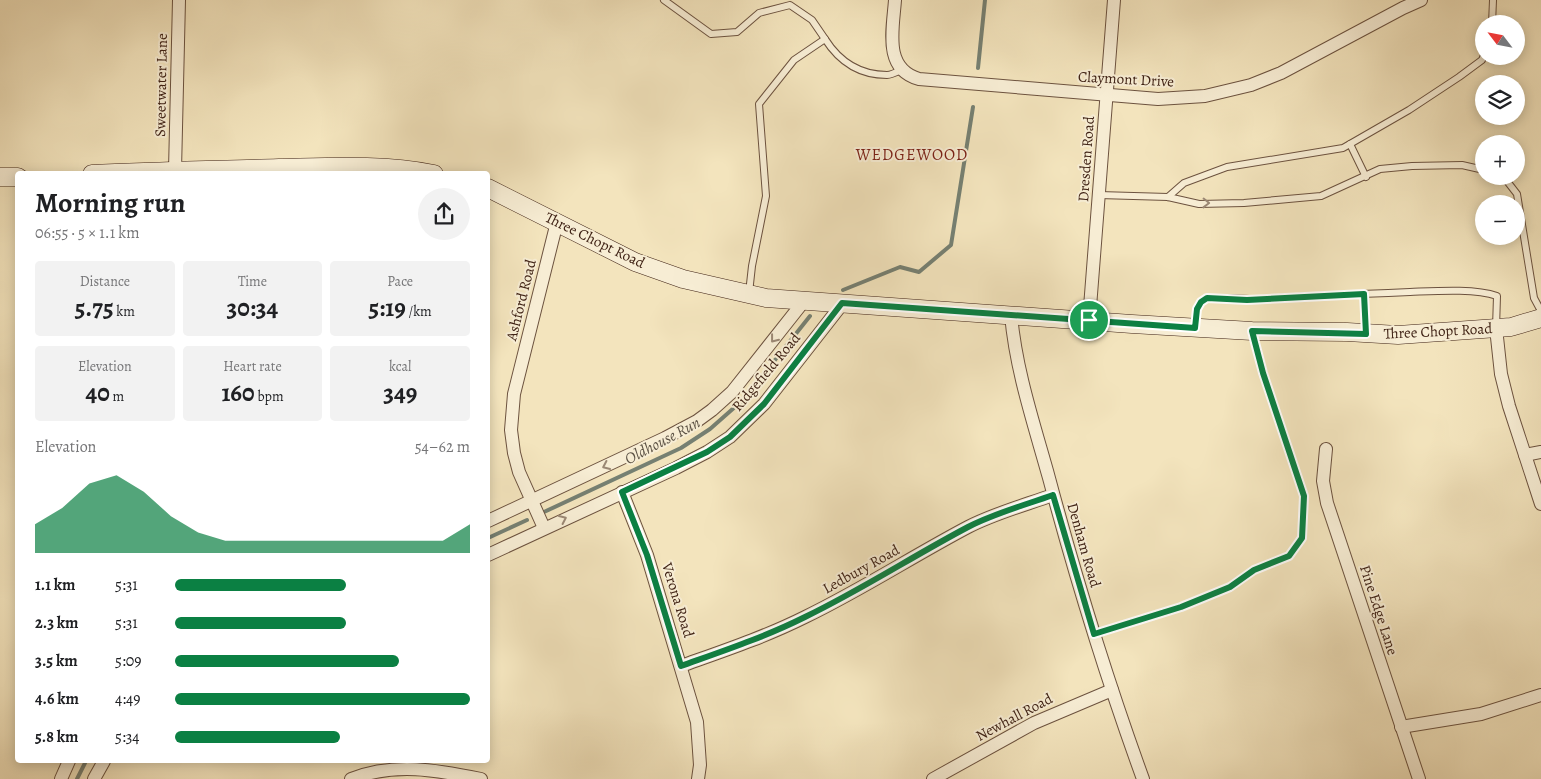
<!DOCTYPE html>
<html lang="en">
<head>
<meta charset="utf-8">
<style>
  body { margin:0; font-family:Alegreya,serif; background:#f2f2f2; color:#202124; height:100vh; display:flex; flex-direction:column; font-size:19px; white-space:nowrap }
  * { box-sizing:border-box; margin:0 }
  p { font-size:16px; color:#757577 }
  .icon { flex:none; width:28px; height:28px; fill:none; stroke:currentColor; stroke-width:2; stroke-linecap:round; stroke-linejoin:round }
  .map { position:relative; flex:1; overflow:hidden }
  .panel { position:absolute; left:15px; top:171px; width:475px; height:592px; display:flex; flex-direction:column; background:#fff; border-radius:5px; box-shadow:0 2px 12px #0003 }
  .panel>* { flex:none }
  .needle { width:32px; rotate:302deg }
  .fabs { position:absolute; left:1475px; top:15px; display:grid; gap:10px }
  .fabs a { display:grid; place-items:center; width:50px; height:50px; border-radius:50%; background:#fff; box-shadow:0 2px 12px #0003; font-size:25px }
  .pin { position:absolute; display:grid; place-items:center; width:42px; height:42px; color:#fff; margin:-21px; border:2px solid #fff; border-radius:50%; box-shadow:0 1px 5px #0007 }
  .round { display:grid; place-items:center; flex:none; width:52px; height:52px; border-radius:26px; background:#f2f2f2 }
  .head { display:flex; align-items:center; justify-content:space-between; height:85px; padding:0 20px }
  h1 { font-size:28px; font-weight:700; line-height:38px }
  .stats { display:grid; grid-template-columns:repeat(3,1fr); gap:8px; height:85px; padding:5px 20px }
  .stats div { display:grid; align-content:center; border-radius:5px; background:#f2f2f2; text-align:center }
  .stats b { font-size:25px; font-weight:700 }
  .stats small { font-size:14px; font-weight:400 }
  .stats p { font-size:14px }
  .chart { height:140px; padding:10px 20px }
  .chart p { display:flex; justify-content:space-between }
  .chart svg { width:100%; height:90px; margin-top:5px; fill:#0b8043; opacity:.7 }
  ul { padding:0 20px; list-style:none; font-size:16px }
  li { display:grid; grid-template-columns:80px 60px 1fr; align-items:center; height:38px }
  li i { height:12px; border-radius:6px; background:#0b8043 }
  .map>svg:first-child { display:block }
</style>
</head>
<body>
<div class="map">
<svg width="1541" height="779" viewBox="0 0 1541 779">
  <rect width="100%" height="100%" fill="#f3e4bd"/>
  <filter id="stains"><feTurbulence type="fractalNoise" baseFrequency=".004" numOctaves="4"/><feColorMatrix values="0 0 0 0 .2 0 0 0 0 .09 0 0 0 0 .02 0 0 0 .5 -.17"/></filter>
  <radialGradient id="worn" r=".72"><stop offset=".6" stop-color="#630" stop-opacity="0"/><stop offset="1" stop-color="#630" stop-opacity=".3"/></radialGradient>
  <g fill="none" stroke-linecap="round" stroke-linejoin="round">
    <g stroke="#768072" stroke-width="4">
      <path d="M 978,68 L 985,0"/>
      <path d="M 843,290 L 900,267 L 919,272 L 951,245 L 973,107"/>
      <path d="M 544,512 L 681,448 L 710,429 L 744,399 L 810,316"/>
      <path d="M 488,538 L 527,520"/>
      <path d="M 77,779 L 86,761"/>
    </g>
    <defs>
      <g id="lane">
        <path d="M 664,0 L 711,34 L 737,32 L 759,13 L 790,5 L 812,20 L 825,39"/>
        <path d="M 1492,24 L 1493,0"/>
        <path d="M 1350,144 L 1366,177"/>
        <path d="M 1503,176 L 1517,194 L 1534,298 L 1541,311"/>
        <path d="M 1099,195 L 1168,197 L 1199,204 L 1244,203 L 1321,196 L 1380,169 L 1412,166 L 1462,165 L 1484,170"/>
        <path d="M 1168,197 L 1184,183 L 1227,167 L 1343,148 L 1409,110 L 1459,77 L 1482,60 L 1484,55"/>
        <path d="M 749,293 L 752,266 L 766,196 L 759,104 L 794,60 L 825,39 C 839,61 859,75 887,75 C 891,75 897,72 901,70"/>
        <path d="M 1364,294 L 1366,332"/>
        <path d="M 1195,327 C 1196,317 1195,304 1205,299 C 1213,296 1249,300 1262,299 C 1311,296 1360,294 1410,292 C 1435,291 1474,288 1497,296 L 1496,328"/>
        <path d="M 1094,634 L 1181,607 L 1230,587 L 1254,570 L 1289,556 L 1302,538 L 1304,496 L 1263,373 L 1252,332"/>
      </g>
      <g id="street">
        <path d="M 895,0 C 893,29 883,69 919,79 L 1158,99 L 1205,96 L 1251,85 L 1281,73 L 1403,8 L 1421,0"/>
        <path d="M 175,170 L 179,0"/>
        <path d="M 1011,315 C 1016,371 1034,424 1049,478 C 1076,579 1107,680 1143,779"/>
        <path d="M 1089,320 L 1114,0"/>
        <path d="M 1496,328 L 1501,374 L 1509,406 L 1541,504"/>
        <path d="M 1326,449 L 1323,481 L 1327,503 L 1419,779"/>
        <path d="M 1525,455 L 1541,452"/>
        <path d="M 622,492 L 647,555 L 697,722 L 700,765 L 698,779"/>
        <path d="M 488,521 L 665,438 L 697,421 L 712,410 L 732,392 L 804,301"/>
        <path d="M 544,528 L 519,472 L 514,453 L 511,430 L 514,394 L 557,222"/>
        <path d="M 488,555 L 676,468 L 707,452 L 730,437 L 764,404 L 843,303"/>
        <path d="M 681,666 C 723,651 765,637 805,617 C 861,590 913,556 968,527 C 995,513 1025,505 1053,495"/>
        <path d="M 1401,727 L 1481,714 L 1541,695"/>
        <path d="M 61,779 L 69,761"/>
        <path d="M 94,779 L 104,761"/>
        <path d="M 351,779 C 395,762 436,770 481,779"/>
        <path d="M 933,779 L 1034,723 L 1112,690"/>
      </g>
      <g id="secondary">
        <path d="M 92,174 C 155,171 217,170 279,168 C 331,167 382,164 434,174"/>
        <path d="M 0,177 L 18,177"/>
        <path d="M 488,188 L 635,262 L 683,279 L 766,298 L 1132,324 L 1252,331 L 1347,332 L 1398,335 L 1511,327 L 1541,318"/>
      </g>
    </defs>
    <use href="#lane" stroke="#6c523f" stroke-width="8"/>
    <use href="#street" stroke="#6c523f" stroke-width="14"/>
    <use href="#secondary" stroke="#3f2215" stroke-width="19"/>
    <use href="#lane" stroke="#f7edd4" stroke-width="6"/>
    <use href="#street" stroke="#f7edd4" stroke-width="12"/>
    <use href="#secondary" stroke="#f7edd4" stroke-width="18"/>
  </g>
  <defs><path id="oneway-chevron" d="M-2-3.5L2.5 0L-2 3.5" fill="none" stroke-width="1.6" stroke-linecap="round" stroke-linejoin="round" transform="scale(1.25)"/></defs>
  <g stroke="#9b8874">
    <use href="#oneway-chevron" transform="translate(1206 203) rotate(1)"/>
    <use href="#oneway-chevron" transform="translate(774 339) rotate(128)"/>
    <use href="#oneway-chevron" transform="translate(606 466) rotate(155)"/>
    <use href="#oneway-chevron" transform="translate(563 519) rotate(-25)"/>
  </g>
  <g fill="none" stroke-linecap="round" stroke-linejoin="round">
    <defs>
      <path id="route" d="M 1364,294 L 1366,334 L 1252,331 L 1263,373 L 1304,496 L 1302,538 L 1289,556 L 1254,570 L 1230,587 L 1181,607 L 1094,634 L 1053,495 C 1025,505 995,513 968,527 C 913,556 861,590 805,617 C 765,637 723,651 681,666 L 647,555 L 622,492 L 707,452 L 730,437 L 764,404 L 842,303 L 1195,328 L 1197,309 L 1201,302 L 1207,298 L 1247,300 Z"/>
    </defs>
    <use href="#route" stroke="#fff" stroke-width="10"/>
    <use href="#route" stroke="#0b8043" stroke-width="6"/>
  </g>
  <g text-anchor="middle" stroke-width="4" stroke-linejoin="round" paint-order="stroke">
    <g font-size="15" fill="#3f2215" stroke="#f7edd4">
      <text transform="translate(1126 79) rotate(3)" y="5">Claymont Drive</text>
      <text transform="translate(161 85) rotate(-89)" y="5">Sweetwater Lane</text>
      <text transform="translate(1086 159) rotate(-86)" y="5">Dresden Road</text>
      <text transform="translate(595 240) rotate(26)" y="5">Three Chopt Road</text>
      <text transform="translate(521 300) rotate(-76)" y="5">Ashford Road</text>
      <text transform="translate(1438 331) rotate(-3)" y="5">Three Chopt Road</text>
      <text transform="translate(766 372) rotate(-50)" y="5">Ridgefield Road</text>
      <text transform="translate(1084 545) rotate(74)" y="5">Denham Road</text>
      <text transform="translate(861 569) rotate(-29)" y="5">Ledbury Road</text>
      <text transform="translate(678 600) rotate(73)" y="5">Verona Road</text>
      <text transform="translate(1379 610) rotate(72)" y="5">Pine Edge Lane</text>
      <text transform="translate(1014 717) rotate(-28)" y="5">Newhall Road</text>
    </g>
    <g font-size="16" letter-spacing="1" fill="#7a1f14" stroke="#f7edd4">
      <text x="912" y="160">WEDGEWOOD</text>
    </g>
    <g font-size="16" font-style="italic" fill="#5b5144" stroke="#f7edd4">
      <text transform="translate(662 440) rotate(-28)" y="6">Oldhouse Run</text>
    </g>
  </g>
  <rect width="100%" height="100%" filter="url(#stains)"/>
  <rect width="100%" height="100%" fill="url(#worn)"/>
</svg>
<div class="fabs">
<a><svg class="needle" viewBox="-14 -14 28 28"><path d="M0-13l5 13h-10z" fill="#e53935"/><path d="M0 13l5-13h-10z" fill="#757577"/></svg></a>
<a><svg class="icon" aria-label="layers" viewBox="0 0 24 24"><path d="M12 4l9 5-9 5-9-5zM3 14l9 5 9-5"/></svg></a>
<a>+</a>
<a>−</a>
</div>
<div class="pin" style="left:1089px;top:320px;background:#1e9e55"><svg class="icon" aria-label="arrive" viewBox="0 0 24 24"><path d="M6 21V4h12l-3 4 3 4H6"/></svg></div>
<section class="panel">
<div class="head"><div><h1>Morning run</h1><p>06:55 · 5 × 1.1 km</p></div><a class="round"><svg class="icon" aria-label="share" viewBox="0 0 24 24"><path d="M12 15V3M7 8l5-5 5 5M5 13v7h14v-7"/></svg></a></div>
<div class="stats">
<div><p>Distance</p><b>5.75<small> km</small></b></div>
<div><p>Time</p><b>30:34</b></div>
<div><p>Pace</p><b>5:19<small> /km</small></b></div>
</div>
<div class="stats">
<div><p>Elevation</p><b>40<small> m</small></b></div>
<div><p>Heart rate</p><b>160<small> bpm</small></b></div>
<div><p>kcal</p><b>349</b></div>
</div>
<div class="chart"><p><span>Elevation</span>54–62 m</p>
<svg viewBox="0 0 160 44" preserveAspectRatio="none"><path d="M0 44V30L10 22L20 10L30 6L40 14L50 26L60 34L70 38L80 38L90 38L100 38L110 38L120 38L130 38L140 38L150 38L160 30V44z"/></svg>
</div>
<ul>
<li><b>1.1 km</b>5:31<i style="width:58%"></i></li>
<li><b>2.3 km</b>5:31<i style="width:58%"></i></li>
<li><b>3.5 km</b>5:09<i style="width:76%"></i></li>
<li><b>4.6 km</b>4:49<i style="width:100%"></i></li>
<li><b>5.8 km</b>5:34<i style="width:56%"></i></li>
</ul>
</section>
</div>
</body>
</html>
